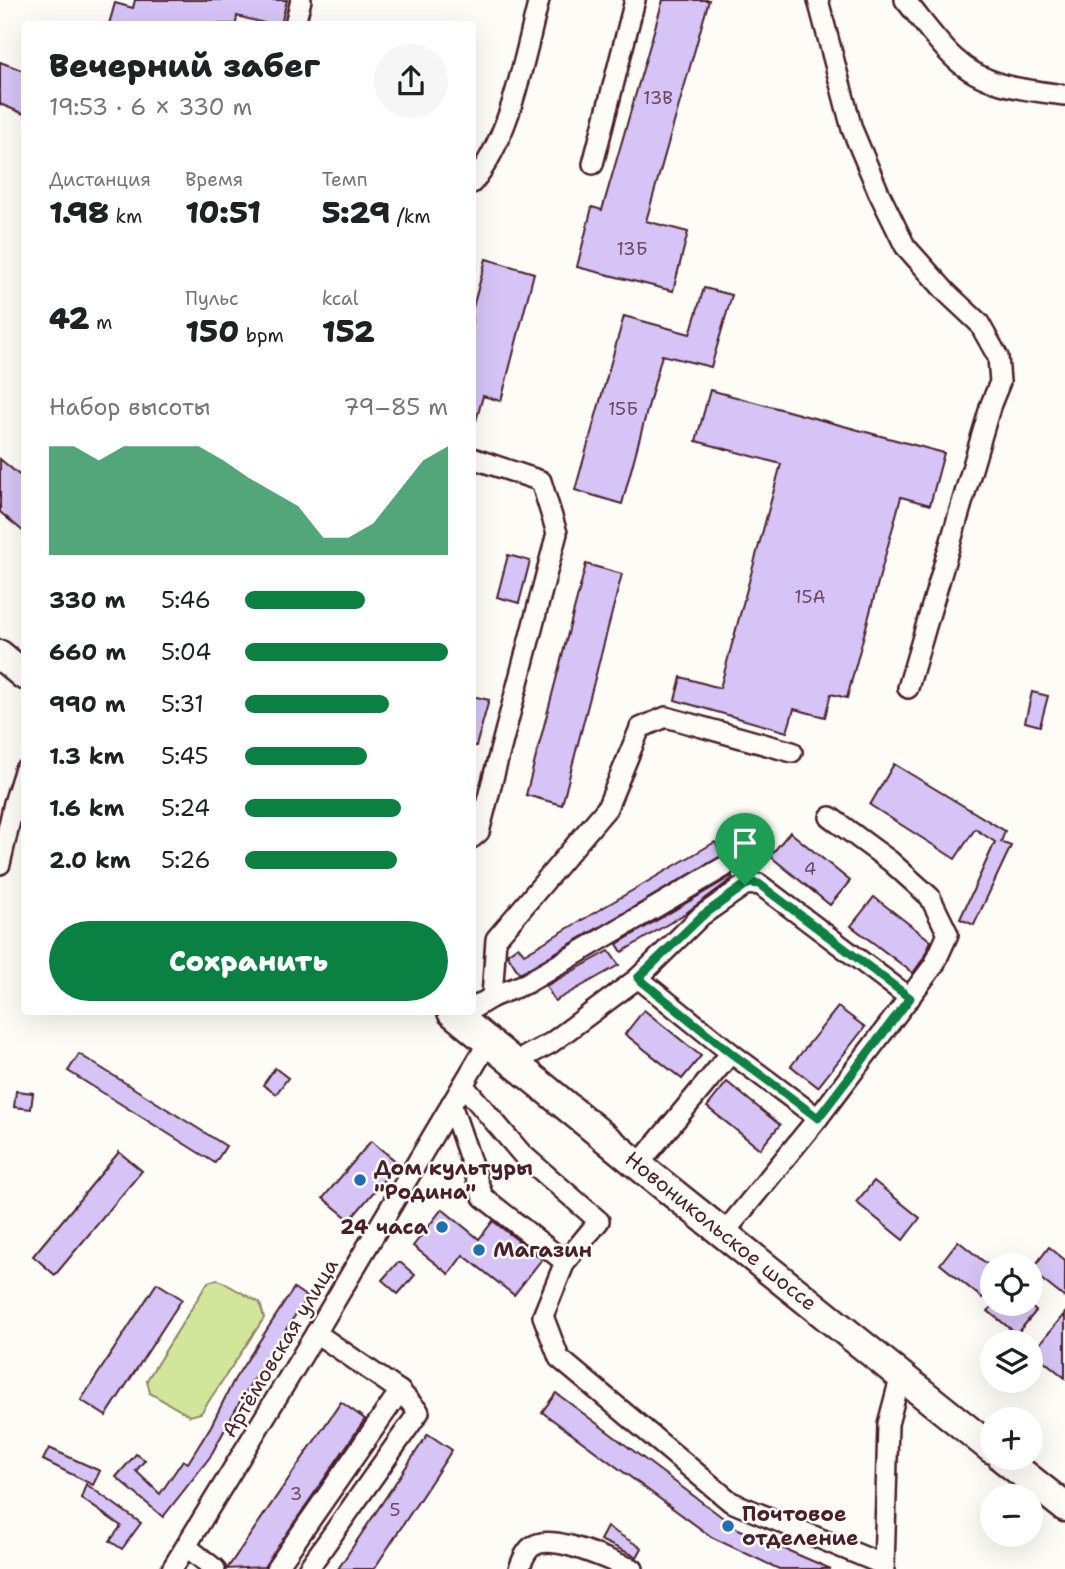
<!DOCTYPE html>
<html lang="ru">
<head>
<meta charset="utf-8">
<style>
  body { margin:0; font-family:"Shantell Sans",sans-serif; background:#f6f6f6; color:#202124; height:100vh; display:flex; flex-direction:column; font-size:26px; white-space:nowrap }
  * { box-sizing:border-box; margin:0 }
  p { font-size:23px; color:#757577 }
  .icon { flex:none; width:38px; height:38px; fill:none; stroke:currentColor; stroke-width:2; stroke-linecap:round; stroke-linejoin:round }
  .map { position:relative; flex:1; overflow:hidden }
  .side { position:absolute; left:21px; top:21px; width:455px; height:994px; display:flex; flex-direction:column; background:#fff; border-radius:7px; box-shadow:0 7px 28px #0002 }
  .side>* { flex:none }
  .controls { position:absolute; left:980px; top:1253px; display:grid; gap:14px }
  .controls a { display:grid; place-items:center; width:63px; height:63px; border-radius:50%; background:#fff; box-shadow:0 7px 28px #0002; font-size:35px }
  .pin { position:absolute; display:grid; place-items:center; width:60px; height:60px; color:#fff; margin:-72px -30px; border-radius:50% 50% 50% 0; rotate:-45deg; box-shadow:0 0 7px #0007 }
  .pin .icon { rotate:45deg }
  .round { display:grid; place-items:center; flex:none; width:74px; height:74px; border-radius:37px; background:#f6f6f6 }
  .head { display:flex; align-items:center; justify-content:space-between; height:119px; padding:0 28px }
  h1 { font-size:32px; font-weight:800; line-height:52px }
  .figures { display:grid; grid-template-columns:repeat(3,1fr); gap:10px; height:119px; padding:7px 28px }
  .figures div { display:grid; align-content:center }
  .figures b { font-size:30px; font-weight:800 }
  .figures small { font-size:19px; font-weight:400 }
  .figures p { font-size:19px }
  .chart { height:196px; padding:14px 28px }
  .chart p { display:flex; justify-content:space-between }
  .chart svg { width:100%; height:126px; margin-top:7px; fill:#0b8043; opacity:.7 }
  .button { display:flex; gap:14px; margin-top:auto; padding:14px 28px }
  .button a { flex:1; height:80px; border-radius:42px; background:#0b8043; color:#fff; font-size:28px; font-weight:800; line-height:80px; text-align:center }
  ul { padding:0 28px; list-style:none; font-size:23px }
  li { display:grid; grid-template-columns:112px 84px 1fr; align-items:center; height:52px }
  li i { height:18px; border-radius:9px; background:#0b8043 }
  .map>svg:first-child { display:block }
</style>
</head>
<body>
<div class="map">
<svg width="1065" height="1569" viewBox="0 0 1065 1569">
  <rect width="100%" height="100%" fill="#fdfcf7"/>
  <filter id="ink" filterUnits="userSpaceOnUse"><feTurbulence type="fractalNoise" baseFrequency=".0143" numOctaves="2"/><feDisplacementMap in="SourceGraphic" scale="14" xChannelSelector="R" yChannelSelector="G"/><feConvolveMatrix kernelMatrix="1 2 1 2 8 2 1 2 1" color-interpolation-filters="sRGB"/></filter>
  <g filter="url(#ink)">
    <path fill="#d2e69b" stroke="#8e8263" stroke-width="2" d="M 217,1279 L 260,1303 L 264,1318 L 201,1413 L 190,1416 L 150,1393 L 147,1380 L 208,1282 Z"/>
    <g fill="#d5c4f5" stroke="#4a1f2b" stroke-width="2">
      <path d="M 135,0 L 287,0 L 281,24 L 268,24 L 237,16 L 236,24 L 109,24 L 115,3 L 133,8 Z"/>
      <path d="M 663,0 L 709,0 L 646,221 L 688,232 L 673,291 L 577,267 L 592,207 L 602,210 Z"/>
      <path d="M 0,62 L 24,71 L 24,114 L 0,104 Z"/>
      <path d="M 486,259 L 534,273 L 501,401 L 483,396 L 476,421 L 472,421 L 472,311 Z"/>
      <path d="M 704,288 L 732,295 L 711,367 L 662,355 L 622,504 L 575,490 L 624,316 L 690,334 Z"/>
      <path d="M 710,390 L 944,453 L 930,505 L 901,497 L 847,698 L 831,694 L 825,717 L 794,709 L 787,732 L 675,700 L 681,677 L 720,688 L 781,464 L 696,441 Z"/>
      <path d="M 0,459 L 24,479 L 24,532 L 0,512 Z"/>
      <path d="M 508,555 L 530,561 L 519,603 L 497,597 Z"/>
      <path d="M 586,564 L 622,574 L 562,805 L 526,795 Z"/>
      <path d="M 1032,692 L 1048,696 L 1040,726 L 1025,722 Z"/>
      <path d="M 472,696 L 489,700 L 476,746 L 472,746 Z"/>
      <path d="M 894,764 L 1005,831 L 1001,842 L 1011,846 L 974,925 L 960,919 L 995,842 L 975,829 L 955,859 L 870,805 Z"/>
      <path d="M 790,832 L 850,881 L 830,905 L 770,856 Z"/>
      <path d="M 715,842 L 723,855 L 522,972 L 519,973 L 507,954 L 518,946 L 524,954 Z"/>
      <path d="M 732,876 L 733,878 L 686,913 L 622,952 L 617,944 Z"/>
      <path d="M 874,897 L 931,941 L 923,959 L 913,973 L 851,926 Z"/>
      <path d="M 609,951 L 619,965 L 555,1001 L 546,986 Z"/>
      <path d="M 838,1007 L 865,1027 L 818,1087 L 791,1066 Z"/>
      <path d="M 644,1010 L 701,1056 L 682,1079 L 625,1034 Z"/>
      <path d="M 79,1054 L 226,1146 L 215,1163 L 68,1071 Z"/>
      <path d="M 275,1068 L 288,1078 L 276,1094 L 263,1085 Z"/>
      <path d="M 727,1082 L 780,1125 L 760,1149 L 707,1107 Z"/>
      <path d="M 16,1091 L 33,1093 L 31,1109 L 14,1107 Z"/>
      <path d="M 371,1141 L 398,1163 L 350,1220 L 323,1198 Z"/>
      <path d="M 119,1152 L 142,1171 L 55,1275 L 33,1256 Z"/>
      <path d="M 874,1181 L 920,1218 L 903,1240 L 856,1202 Z"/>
      <path d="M 442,1209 L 479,1239 L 493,1221 L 542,1259 L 514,1295 L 463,1255 L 449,1274 L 413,1246 Z"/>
      <path d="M 958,1241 L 992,1268 L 992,1285 L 982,1298 L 940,1264 Z"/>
      <path d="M 1049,1247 L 1065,1260 L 1065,1298 L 1031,1271 Z"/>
      <path d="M 397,1263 L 401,1263 L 415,1275 L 398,1294 L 382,1280 Z"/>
      <path d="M 157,1283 L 182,1299 L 106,1416 L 81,1400 Z"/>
      <path d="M 294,1288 L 307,1297 L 243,1396 L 210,1457 L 163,1517 L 116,1477 L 136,1454 L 145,1460 L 136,1471 L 160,1494 L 183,1460 L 188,1463 L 211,1426 L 234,1380 Z"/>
      <path d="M 994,1304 L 1028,1304 L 1036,1311 L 1017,1334 L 988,1311 Z"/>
      <path d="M 1065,1313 L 1065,1378 L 1033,1352 Z"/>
      <path d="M 556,1393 L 738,1529 L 831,1569 L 779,1569 L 713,1538 L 542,1412 Z"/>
      <path d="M 341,1402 L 365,1419 L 264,1567 L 227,1569 Z"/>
      <path d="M 428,1434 L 452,1450 L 374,1569 L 338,1569 Z"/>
      <path d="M 49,1448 L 100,1471 L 93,1485 L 43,1460 Z"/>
      <path d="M 86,1484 L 141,1523 L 122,1549 L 110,1541 L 121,1526 L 81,1498 Z"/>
      <path d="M 607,1527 L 642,1548 L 637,1557 L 600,1540 Z"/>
    </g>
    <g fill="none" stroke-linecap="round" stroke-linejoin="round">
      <defs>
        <g id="minor">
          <path d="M 818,0 L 852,129 L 879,193 L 905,246 L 947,293 L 979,323 L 998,357 L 1000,382 L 991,404 L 908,688"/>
          <path d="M 905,0 C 921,19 936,41 954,58 C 984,87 1026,90 1065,95"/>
          <path d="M 295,24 L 301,0"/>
          <path d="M 593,164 L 635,0"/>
          <path d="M 472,183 C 511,138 524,57 539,0"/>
          <path d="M 472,458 L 541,481 L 557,533 L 479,832 L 472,838"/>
          <path d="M 0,864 L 14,803 L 24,771"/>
          <path d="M 638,978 L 731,1053 L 818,1118"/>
          <path d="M 492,997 L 527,983 L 724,867"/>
          <path d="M 472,1009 L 492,997 L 496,939 L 607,808 L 640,728 L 666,717 L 792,752"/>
          <path d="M 515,1062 L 551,1043 L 638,978 L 701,916 L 745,885 L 759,884 L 910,998"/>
          <path d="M 463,1085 L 522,1154 L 599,1221 L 565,1262"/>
          <path d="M 451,1104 L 483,1197 L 565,1262 L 543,1316 L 559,1358 L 731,1502 L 884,1565"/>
          <path d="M 638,1165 L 731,1053"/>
          <path d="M 724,1233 L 818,1118 L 934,965 L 948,934 L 930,897 L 890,861 L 830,817"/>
          <path d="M 187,1547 L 215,1569"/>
          <path d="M 172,1569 L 316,1333 L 489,1041"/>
          <path d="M 276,1569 L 400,1391 L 316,1333"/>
          <path d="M 308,1569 L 419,1412 L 400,1391"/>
          <path d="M 519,1569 C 522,1561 526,1550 533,1546 C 554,1532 610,1562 633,1569"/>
          <path d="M 884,1569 L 888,1424 L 901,1375"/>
        </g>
        <g id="highway">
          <path d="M 0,655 L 24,675"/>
          <path d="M 452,1012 L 638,1165 L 992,1449"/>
          <path d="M 1003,1458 L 1065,1507"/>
        </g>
      </defs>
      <use href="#minor" stroke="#4a1f2b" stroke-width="24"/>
      <use href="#highway" stroke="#4a1f2b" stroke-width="33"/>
      <use href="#minor" stroke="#fdfcf7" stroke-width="19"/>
      <use href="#highway" stroke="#fdfcf7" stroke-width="28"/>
    </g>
  </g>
  <g fill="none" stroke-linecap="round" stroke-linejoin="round" filter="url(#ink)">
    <defs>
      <path id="route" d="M 751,883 L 759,884 L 910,998 L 818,1118 L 731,1053 L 638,978 L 702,916 L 745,885 Z"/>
    </defs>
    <use href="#route" stroke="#fff" stroke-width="14"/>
    <use href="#route" stroke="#0b8043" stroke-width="9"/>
  </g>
  <g fill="#1f6fb2" stroke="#fdfcf7" stroke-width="2.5">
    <circle cx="360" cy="1180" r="7"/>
    <circle cx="442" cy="1227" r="7"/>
    <circle cx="479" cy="1250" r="7"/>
    <circle cx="728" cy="1526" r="7"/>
  </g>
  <g text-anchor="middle" stroke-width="5" stroke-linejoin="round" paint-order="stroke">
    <g font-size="18" fill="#6d485e">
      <text x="658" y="104">13В</text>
      <text x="632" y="255">13Б</text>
      <text x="623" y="415">15Б</text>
      <text x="810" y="603">15А</text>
      <text x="810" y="875">4</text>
      <text x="296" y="1500">3</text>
      <text x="395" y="1516">5</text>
    </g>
    <g font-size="21" font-weight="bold" fill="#4a1f2b" stroke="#fdfcf7" text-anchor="start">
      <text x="374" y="1175">Дом культуры<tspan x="374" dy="24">"Родина"</tspan></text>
      <text x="428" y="1234" text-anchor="end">24 часа</text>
      <text x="493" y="1257">Магазин</text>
      <text x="742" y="1521">Почтовое<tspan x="742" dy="24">отделение</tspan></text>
    </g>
    <g font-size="21" fill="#4a1f2b" stroke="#fdfcf7">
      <text transform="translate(721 1231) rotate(39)" y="7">Новоникольское шоссе</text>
      <text transform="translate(280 1348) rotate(-59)" y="7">Артёмовская улица</text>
    </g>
  </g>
</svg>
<div class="controls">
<a><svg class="icon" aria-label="locate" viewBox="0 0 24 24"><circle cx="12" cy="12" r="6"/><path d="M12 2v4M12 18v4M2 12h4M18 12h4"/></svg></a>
<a><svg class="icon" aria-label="layers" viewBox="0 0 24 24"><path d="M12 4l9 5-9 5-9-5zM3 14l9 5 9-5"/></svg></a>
<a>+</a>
<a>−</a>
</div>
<div class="pin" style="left:745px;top:885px;background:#1e9e55"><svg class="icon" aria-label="arrive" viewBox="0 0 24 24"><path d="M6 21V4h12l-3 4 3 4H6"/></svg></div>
<section class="side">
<div class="head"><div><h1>Вечерний забег</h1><p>19:53 · 6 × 330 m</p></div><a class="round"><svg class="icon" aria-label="share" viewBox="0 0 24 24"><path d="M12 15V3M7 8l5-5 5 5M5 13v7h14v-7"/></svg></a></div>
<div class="figures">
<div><p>Дистанция</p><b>1.98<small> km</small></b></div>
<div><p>Время</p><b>10:51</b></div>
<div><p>Темп</p><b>5:29<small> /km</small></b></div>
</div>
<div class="figures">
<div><b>42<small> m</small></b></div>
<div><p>Пульс</p><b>150<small> bpm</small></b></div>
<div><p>kcal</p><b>152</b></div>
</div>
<div class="chart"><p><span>Набор высоты</span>79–85 m</p>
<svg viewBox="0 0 160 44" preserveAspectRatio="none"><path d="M0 44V6L10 6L20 11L30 6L40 6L50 6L60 6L70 11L80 17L90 22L100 27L110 38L120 38L130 33L140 22L150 11L160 6V44z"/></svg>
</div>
<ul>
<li><b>330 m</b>5:46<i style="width:59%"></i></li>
<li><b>660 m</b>5:04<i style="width:100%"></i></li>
<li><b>990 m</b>5:31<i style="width:71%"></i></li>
<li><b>1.3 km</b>5:45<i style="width:60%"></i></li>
<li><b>1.6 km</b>5:24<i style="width:77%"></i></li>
<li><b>2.0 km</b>5:26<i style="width:75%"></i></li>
</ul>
<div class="button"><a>Сохранить</a></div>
</section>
</div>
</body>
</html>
